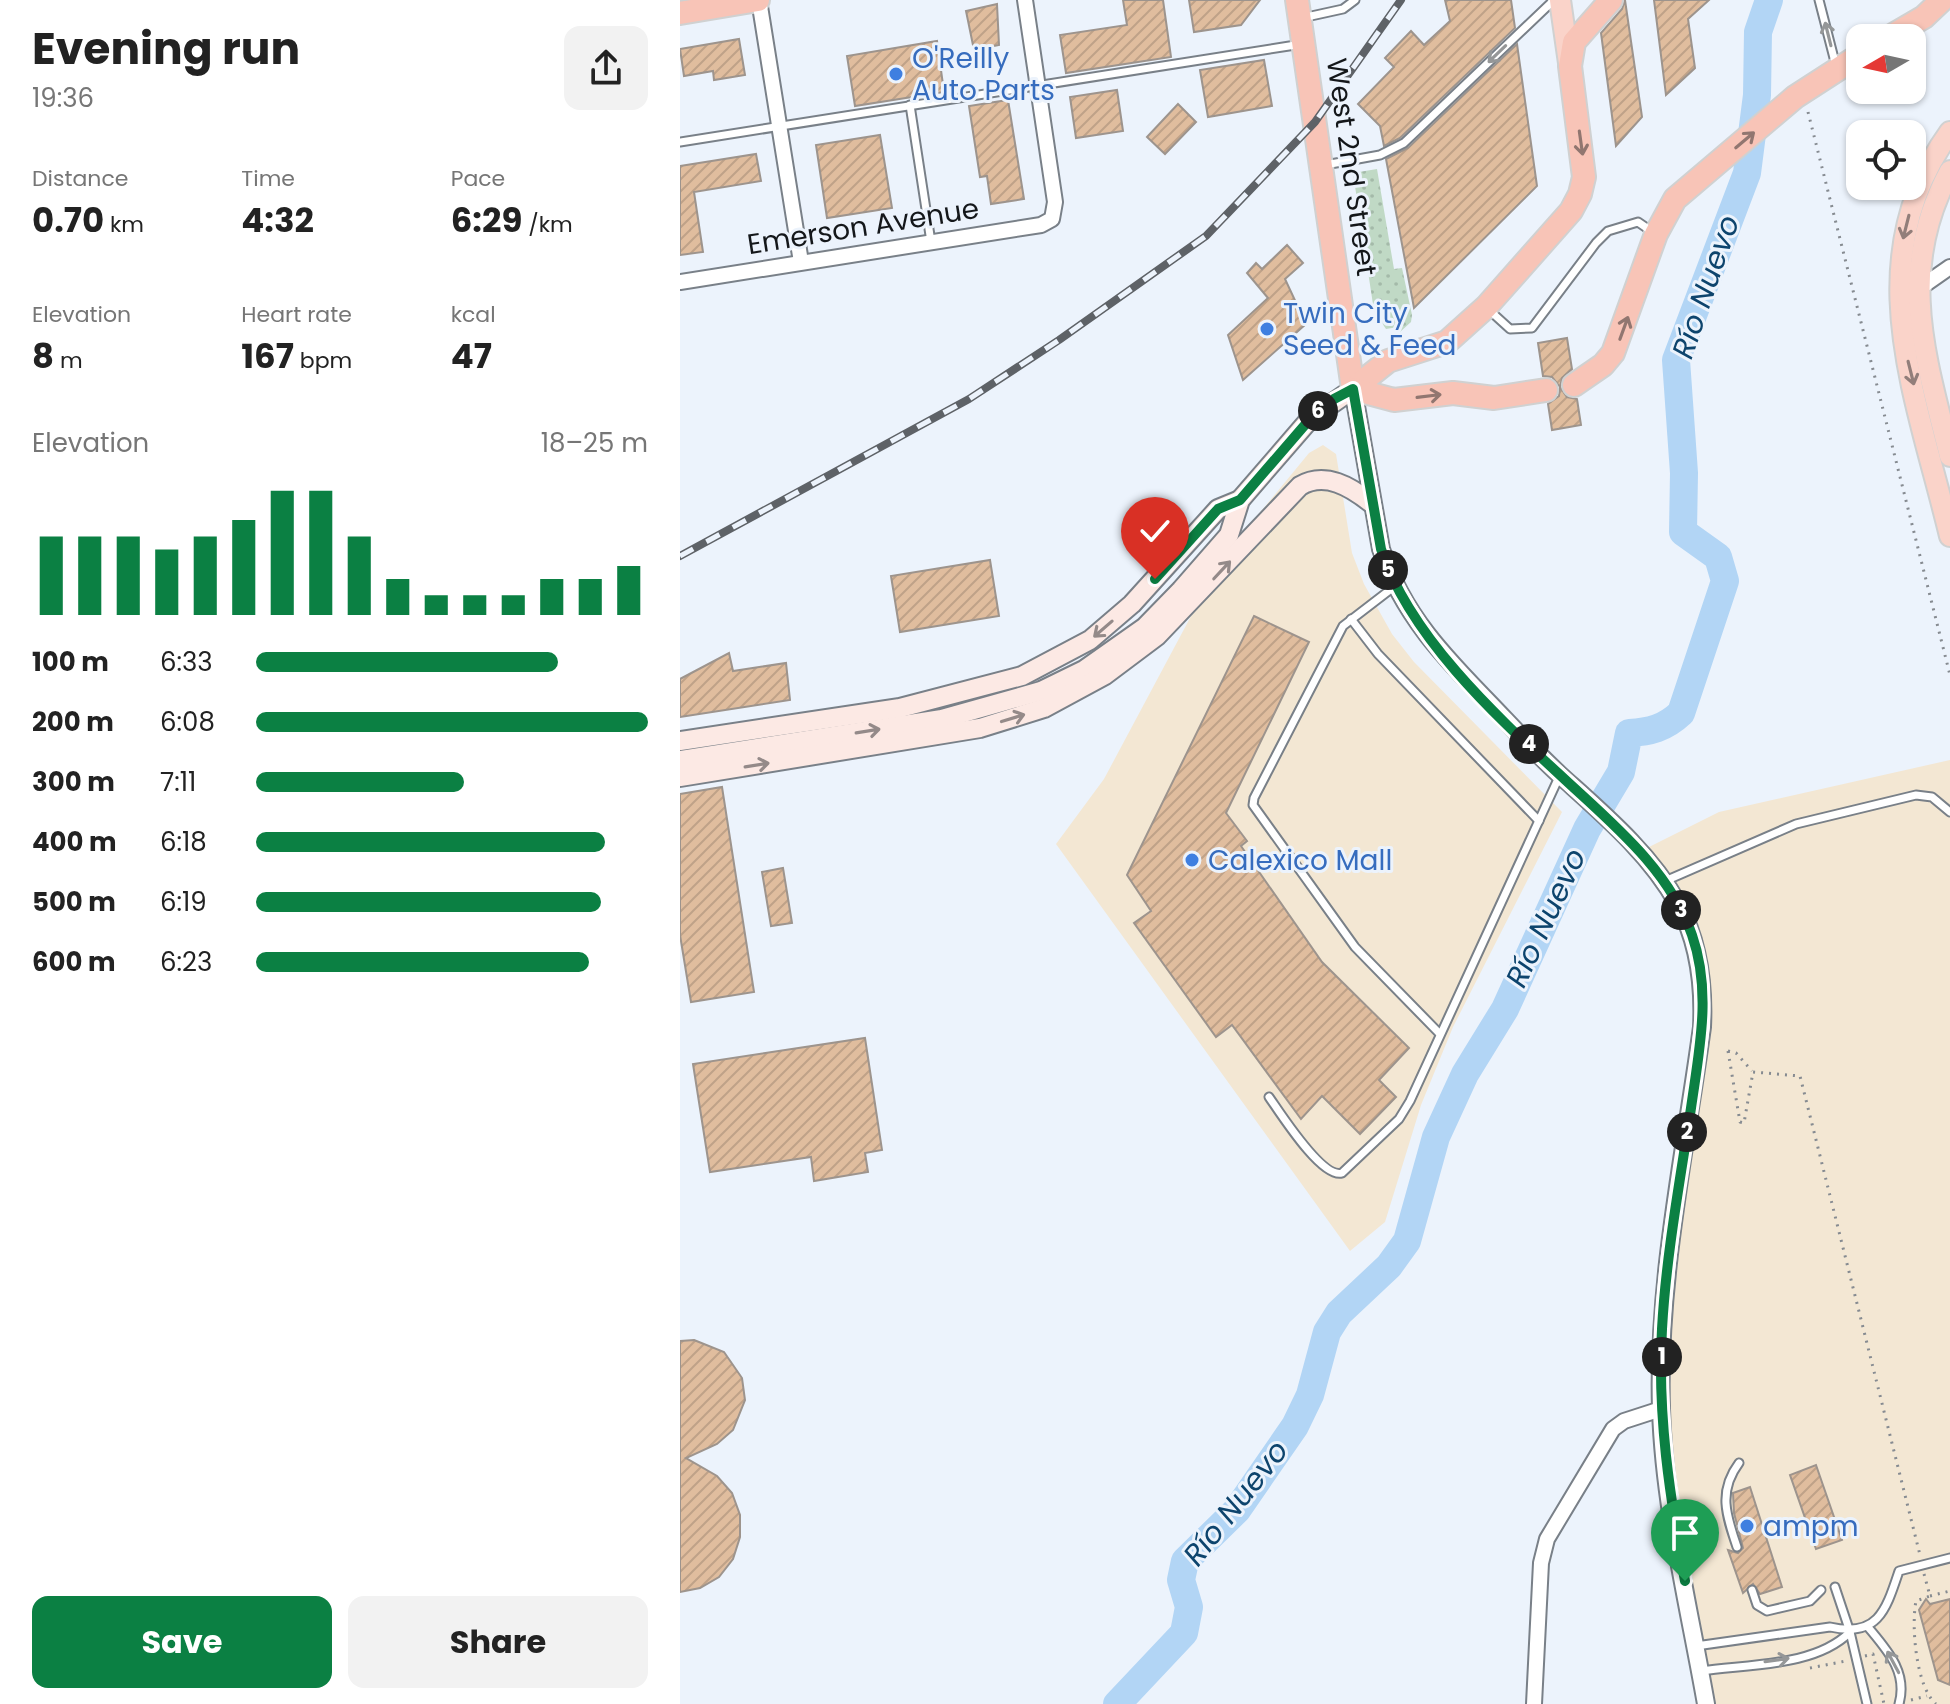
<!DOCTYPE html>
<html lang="en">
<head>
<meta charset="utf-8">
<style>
  body { margin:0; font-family:Poppins,sans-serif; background:#f2f2f2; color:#222; height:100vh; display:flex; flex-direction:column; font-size:30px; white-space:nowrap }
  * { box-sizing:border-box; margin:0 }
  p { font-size:26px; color:#767676 }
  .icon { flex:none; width:44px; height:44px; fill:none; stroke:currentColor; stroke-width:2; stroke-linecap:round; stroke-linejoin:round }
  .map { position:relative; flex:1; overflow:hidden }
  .panel { display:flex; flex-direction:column; background:#fff; width:680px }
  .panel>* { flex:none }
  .needle { width:52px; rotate:261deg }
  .controls { position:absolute; left:1166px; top:24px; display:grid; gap:16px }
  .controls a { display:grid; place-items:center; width:80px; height:80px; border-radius:16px; background:#fff; box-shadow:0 2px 6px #0004; font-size:40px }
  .pin { position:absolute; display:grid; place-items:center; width:68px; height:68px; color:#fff; margin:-82px -34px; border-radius:50% 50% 50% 0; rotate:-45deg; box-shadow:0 0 8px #0007 }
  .pin .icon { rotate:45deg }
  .km { position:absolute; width:40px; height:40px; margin:-20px; border-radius:50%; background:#222; color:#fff; font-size:22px; line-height:40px; text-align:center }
  .round { display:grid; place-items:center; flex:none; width:84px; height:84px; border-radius:16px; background:#f2f2f2 }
  .head { display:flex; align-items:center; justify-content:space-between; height:136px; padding:0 32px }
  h1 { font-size:44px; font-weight:700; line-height:60px }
  .stats { display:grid; grid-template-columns:repeat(3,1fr); gap:12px; height:136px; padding:8px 32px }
  .stats div { display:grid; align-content:center }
  .stats b { font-size:34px; font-weight:700 }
  .stats small { font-size:22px; font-weight:400 }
  .stats p { font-size:22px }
  .chart { height:224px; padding:16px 32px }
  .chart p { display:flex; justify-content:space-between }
  .chart svg { width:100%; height:144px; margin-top:8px; stroke:#0b8043; stroke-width:6 }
  .button { display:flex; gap:16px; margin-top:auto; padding:16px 32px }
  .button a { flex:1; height:92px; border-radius:16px; background:#0b8043; color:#fff; font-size:32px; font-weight:700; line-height:92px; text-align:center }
  .button a+a { background:#f2f2f2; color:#222 }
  ul { padding:0 32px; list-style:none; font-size:26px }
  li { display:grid; grid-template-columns:128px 96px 1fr; align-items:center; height:60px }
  li i { height:20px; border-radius:10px; background:#0b8043 }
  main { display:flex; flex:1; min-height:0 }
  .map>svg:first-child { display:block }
</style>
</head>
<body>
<main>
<section class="panel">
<div class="head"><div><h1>Evening run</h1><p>19:36</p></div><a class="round"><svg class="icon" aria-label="share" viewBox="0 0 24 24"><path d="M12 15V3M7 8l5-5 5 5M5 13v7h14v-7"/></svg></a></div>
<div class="stats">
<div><p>Distance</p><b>0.70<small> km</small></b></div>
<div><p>Time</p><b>4:32</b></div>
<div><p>Pace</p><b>6:29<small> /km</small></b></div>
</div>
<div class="stats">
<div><p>Elevation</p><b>8<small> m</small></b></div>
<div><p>Heart rate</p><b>167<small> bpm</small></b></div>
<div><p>kcal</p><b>47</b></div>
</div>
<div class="chart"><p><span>Elevation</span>18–25 m</p>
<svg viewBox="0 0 160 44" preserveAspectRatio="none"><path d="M5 44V20M15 44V20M25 44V20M35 44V24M45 44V20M55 44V15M65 44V6M75 44V6M85 44V20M95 44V33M105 44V38M115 44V38M125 44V38M135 44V33M145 44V33M155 44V29"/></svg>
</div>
<ul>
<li><b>100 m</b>6:33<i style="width:77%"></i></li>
<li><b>200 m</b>6:08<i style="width:100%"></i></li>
<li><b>300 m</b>7:11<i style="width:53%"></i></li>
<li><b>400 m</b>6:18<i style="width:89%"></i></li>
<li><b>500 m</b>6:19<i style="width:88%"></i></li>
<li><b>600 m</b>6:23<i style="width:85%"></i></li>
</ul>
<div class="button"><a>Save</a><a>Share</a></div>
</section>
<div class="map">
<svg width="1270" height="1704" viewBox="0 0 1270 1704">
  <defs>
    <pattern id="grass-dots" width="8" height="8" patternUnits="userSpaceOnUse" patternTransform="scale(2)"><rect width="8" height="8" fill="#c0d9c5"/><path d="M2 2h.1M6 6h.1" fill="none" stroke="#a4baa9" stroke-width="1.8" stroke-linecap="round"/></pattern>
    <pattern id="building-hatch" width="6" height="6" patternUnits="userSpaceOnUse" patternTransform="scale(2)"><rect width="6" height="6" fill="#e0bd9e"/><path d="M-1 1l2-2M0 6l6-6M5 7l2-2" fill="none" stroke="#bfa288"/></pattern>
  </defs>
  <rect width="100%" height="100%" fill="#ecf3fc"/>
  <g fill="#f3e7d3">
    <path d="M 643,445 L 656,454 L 672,553 L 684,584 L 712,634 L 734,662 L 882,812 L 773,1027 L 741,1105 L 705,1222 L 670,1251 L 376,844 L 424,779 L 541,560 L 629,453 Z"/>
    <path d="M 1270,760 L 1270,1704 L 1026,1704 L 994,1517 L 982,1330 L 1022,1027 L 1012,936 L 959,852 L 1039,812 Z"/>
  </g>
  <path fill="url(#grass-dots)" d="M 697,169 L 714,269 L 722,268 L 732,315 L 731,322 L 720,332 L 718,327 L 706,329 L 694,311 L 673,173 Z"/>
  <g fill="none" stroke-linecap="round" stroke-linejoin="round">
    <path stroke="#b2d5f5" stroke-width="28" d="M 437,1704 L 504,1633 L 509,1607 L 501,1580 L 505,1561 L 557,1510 L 615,1426 L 630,1395 L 647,1332 L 659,1313 L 709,1266 L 727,1241 L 756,1137 L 785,1074 L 825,1009 L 907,829 L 941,772 L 949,733 C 970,732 985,728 1001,713 L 1045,581 L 1038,557 L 1003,532 L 1004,473 L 996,360 L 1067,173 L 1077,95 L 1078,32 L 1089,0"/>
  </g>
  <g fill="url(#building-hatch)" stroke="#9d948d" stroke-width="2">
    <path d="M 443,0 L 483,0 L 491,57 L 386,73 L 380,35 L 447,25 Z"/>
    <path d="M 509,0 L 580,0 L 561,25 L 514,32 Z"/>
    <path d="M 765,0 L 831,0 L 835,28 L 720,138 L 704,146 L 700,126 L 678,104 L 714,67 L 705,58 L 731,31 L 744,45 L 770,21 Z"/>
    <path d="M 945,0 L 962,117 L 936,146 L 921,33 L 942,9 Z"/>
    <path d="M 974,0 L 1029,0 L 1008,19 L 1015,68 L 986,95 Z"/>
    <path d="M 317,4 L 319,45 L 294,50 L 286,11 Z"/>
    <path d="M 59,39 L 65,75 L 34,80 L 33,71 L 4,76 L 0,49 Z"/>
    <path d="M 257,41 L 264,92 L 175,106 L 167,56 Z"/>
    <path d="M 837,44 L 857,186 L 734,308 L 706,159 L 728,148 Z"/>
    <path d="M 584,60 L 592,106 L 528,117 L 520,70 Z"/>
    <path d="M 437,90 L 443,131 L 396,138 L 390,97 Z"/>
    <path d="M 328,100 L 344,199 L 311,204 L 307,176 L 300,177 L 289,106 Z"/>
    <path d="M 498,104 L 516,122 L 485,154 L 467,137 Z"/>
    <path d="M 200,135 L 212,208 L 147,218 L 136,145 Z"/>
    <path d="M 76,154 L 81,181 L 14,192 L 23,252 L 0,255 L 0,166 Z"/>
    <path d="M 607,245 L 623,263 L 605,279 L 626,324 L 563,380 L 548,335 L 588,298 L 567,273 L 576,263 L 582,269 Z"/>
    <path d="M 887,338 L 892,369 L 882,378 L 880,387 L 887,397 L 897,399 L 901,425 L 872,430 L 868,404 L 879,396 L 880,387 L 872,377 L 863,376 L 858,343 Z"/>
    <path d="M 310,560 L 319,616 L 220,632 L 211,576 Z"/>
    <path d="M 574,616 L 629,642 L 546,813 L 567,841 L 561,846 L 642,962 L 729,1048 L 699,1080 L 716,1097 L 680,1134 L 642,1096 L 621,1119 L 552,1025 L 536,1037 L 454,923 L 471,911 L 447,875 Z"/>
    <path d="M 49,653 L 53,671 L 106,663 L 110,700 L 0,717 L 0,679 Z"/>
    <path d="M 42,787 L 74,992 L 11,1002 L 0,935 L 0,794 Z"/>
    <path d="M 103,868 L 112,923 L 91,926 L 82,872 Z"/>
    <path d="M 185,1038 L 202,1150 L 185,1153 L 188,1172 L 134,1181 L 131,1157 L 30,1172 L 13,1064 Z"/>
    <path d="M 14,1340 L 44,1352 L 62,1378 L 65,1400 L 53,1430 L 37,1444 L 6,1458 L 37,1476 L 52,1493 L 60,1515 L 60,1537 L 53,1559 L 39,1577 L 20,1588 L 0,1592 L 0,1341 Z"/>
    <path d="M 1136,1465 L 1162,1540 L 1136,1549 L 1110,1475 Z"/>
    <path d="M 1070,1487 L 1102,1587 L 1080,1594 L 1073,1584 L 1063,1593 L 1048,1550 L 1058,1553 L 1063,1548 L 1054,1513 L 1053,1493 Z"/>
    <path d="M 1246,1599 L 1250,1604 L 1270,1599 L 1270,1685 L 1258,1680 L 1239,1610 Z"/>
  </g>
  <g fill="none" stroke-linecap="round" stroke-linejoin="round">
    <defs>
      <g id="service">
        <path d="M 1139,0 L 1156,66"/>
        <path d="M 622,18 L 663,9 L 675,0"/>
        <path d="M 230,105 L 251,242"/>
        <path d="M 0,142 L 622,44"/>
        <path d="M 645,165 L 700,155 L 724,143 L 874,0"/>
        <path d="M 808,309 L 830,329 L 852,328 L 916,243 L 928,231 L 958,222 L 974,233"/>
        <path d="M 715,586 L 663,626 L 574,798 L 573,805 L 675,947 L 759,1033"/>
        <path d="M 671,619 L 698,654 L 859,821"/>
        <path d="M 985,881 L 1116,824 L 1236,795 L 1252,797 L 1270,812"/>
        <path d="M 589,1097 C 601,1114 642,1179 662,1173 L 719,1119 L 730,1101 L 879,777"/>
        <path d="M 1057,1547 C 1046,1515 1038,1491 1059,1463"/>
        <path d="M 1155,1587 L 1170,1632 L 1187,1704"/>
        <path d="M 1072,1590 L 1077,1605 L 1087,1611 L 1130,1601 L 1141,1590"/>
        <path d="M 1188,1627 C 1207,1650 1228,1672 1219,1704"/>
        <path d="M 1016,1646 L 1150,1627 C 1198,1638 1206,1610 1219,1571 L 1270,1558"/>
        <path d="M 1021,1671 C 1068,1664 1135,1667 1170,1632"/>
      </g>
      <g id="minor">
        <path d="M 79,0 L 121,262"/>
        <path d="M 0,282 L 361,225 L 372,219 L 375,202 L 345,0"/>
        <path d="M 1237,290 L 1270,267"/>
        <path d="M 854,1704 L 861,1563 L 867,1539 L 933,1429 L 944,1421 L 981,1409"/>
      </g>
      <path id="tertiary" d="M 673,389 L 701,549 C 722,614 765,658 812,706 C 834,729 856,753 880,775 C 922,813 970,853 998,904 C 1019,942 1024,984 1022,1027 C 1005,1153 977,1281 981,1409 C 984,1507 1009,1607 1026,1704"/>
      <g id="secondary">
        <path d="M 0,741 L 220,708 L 342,676 L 410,640 L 452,604 L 538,509 L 560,500"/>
        <path d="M 0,760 L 262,719 L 361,691 L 404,670 L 465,627 L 501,590 L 549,535 L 560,500 L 630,419 L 673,389"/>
        <path d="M 0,777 L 300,728 L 364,708 L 425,675 L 477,636 L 620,486 C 645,471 671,487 691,503"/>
      </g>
      <g id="primary">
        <path d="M 880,0 L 889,63"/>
        <path d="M 1270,132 C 1177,260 1237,398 1270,536"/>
        <path d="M 1270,171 C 1216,270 1245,355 1270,456"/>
      </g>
      <g id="trunk">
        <path d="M 617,0 L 673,389"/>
        <path d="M 0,13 L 78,0"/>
        <path d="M 1208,38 L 1244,17 L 1262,0"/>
        <path d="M 894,385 L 923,365 L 933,353 L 976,234 L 995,199 L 1115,97 L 1180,55"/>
        <path d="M 673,389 L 708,361 L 767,342 L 806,307 L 891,211 L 900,194 L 904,177 L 890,66 L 894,42 L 931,0"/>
        <path d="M 673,389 L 714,400 L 773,393 L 814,398 L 866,390"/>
      </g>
    </defs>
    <use href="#service" stroke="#798088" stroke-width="11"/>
    <use href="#minor" stroke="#798088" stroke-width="18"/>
    <use href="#tertiary" stroke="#798088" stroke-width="20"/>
    <use href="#secondary" stroke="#798088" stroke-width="22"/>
    <use href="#primary" stroke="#d0d1d1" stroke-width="24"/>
    <use href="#trunk" stroke="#d0d1d1" stroke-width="26"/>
    <g stroke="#868b91" stroke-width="3" stroke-dasharray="2 6" stroke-linecap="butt">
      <path d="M 1128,112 L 1270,675"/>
      <path d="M 1048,1051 L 1060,1122 L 1064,1123 L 1073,1072 L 1120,1076 L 1240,1555"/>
      <path d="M 1048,1051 L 1056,1053 L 1072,1071"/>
      <path d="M 1244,1574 L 1250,1596 L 1236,1601 C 1231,1626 1236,1687 1256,1704"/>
      <path d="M 1250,1596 L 1270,1591"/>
      <path d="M 1185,1656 L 1193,1654 L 1204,1704"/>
      <path d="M 1130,1668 L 1166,1661"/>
      <path d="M 1231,1700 L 1247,1696"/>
    </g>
    <use href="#service" stroke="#fff" stroke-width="7"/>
    <use href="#minor" stroke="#fff" stroke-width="14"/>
    <use href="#tertiary" stroke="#fff" stroke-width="16"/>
    <use href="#secondary" stroke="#fce9e4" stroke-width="18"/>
    <use href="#primary" stroke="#fad3c9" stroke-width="20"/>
    <use href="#trunk" stroke="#f8c4b7" stroke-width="22"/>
    <defs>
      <path id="rail" d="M 0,556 L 289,399 L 379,340 L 526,236 L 635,122 L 721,0"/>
    </defs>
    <use href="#rail" stroke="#5e6267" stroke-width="8"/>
    <use href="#rail" stroke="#ecf3fc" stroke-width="5" stroke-dasharray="15" stroke-linecap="butt"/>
  </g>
  <defs><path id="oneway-shaft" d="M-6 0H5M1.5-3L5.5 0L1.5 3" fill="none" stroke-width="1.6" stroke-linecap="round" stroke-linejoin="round" transform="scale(2)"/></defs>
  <g stroke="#959798">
    <use href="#oneway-shaft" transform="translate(1148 34) rotate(-104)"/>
    <use href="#oneway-shaft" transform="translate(817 54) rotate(136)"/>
    <use href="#oneway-shaft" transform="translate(1097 1660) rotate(-8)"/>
    <use href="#oneway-shaft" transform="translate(1213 1662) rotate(-118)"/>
  </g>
  <g stroke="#917670">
    <use href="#oneway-shaft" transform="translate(1065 140) rotate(-40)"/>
    <use href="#oneway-shaft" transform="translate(901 143) rotate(82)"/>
    <use href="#oneway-shaft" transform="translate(944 328) rotate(-70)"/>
    <use href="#oneway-shaft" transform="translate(749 396) rotate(-7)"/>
  </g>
  <g stroke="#927e7a">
    <use href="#oneway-shaft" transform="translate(1226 227) rotate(104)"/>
    <use href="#oneway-shaft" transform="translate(1231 373) rotate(76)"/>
  </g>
  <g stroke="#948a89">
    <use href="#oneway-shaft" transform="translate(542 570) rotate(-47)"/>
    <use href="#oneway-shaft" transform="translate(423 629) rotate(139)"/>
    <use href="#oneway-shaft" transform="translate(333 718) rotate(-17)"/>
    <use href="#oneway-shaft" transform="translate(188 731) rotate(-9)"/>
    <use href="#oneway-shaft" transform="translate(77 765) rotate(-9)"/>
  </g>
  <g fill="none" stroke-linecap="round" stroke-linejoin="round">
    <defs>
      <path id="route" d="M 475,579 L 538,509 L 560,500 L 630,419 L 654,399 L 673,389 L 701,549 C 729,635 813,713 879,774 C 929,821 989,868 1012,935 C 1032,992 1019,1051 1011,1108 C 1000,1181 986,1256 982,1329 C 977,1415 990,1497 1005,1581"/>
    </defs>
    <use href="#route" stroke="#fff" stroke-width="16"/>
    <use href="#route" stroke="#0b8043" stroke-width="10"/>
  </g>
  <g fill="#3f7fe0" stroke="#ecf3fc" stroke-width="3">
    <circle cx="216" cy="74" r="8"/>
    <circle cx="587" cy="329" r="8"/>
    <circle cx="512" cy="860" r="8"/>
    <circle cx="1067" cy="1526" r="8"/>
  </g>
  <g text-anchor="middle" stroke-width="6" stroke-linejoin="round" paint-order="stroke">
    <g font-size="28" fill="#366cbe" stroke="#ecf3fc" text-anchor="start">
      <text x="232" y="68">O'Reilly<tspan x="232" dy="32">Auto Parts</tspan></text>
      <text x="603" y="323">Twin City<tspan x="603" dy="32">Seed &amp; Feed</tspan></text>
      <text x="528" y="870">Calexico Mall</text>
      <text x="1083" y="1536">ampm</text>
    </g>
    <g font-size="28" fill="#14171a" stroke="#ecf3fc">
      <text transform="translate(672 167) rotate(82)" y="10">West 2nd Street</text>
      <text transform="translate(183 226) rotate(-9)" y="10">Emerson Avenue</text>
    </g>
    <g font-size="30" font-style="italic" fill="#0d446d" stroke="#ecf3fc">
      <text transform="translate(1026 287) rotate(-71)" y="10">Río Nuevo</text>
      <text transform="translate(866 918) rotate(-65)" y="10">Río Nuevo</text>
      <text transform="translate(556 1503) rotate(-52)" y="10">Río Nuevo</text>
    </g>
  </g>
</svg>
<div class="controls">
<a><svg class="needle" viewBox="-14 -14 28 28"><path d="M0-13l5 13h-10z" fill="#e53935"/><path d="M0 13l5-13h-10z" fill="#767676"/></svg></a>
<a><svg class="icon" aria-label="locate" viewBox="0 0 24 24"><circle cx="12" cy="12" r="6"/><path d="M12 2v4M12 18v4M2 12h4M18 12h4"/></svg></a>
</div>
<div class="pin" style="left:1005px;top:1581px;background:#1e9e55"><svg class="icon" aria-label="arrive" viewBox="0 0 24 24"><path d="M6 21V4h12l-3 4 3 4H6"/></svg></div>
<div class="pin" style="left:475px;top:579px;background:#d93025"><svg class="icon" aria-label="check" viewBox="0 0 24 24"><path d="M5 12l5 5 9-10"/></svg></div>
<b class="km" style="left:982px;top:1357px">1</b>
<b class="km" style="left:1007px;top:1132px">2</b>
<b class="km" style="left:1001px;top:910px">3</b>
<b class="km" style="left:849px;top:744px">4</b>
<b class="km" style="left:708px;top:570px">5</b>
<b class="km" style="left:638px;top:411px">6</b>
</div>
</main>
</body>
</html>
